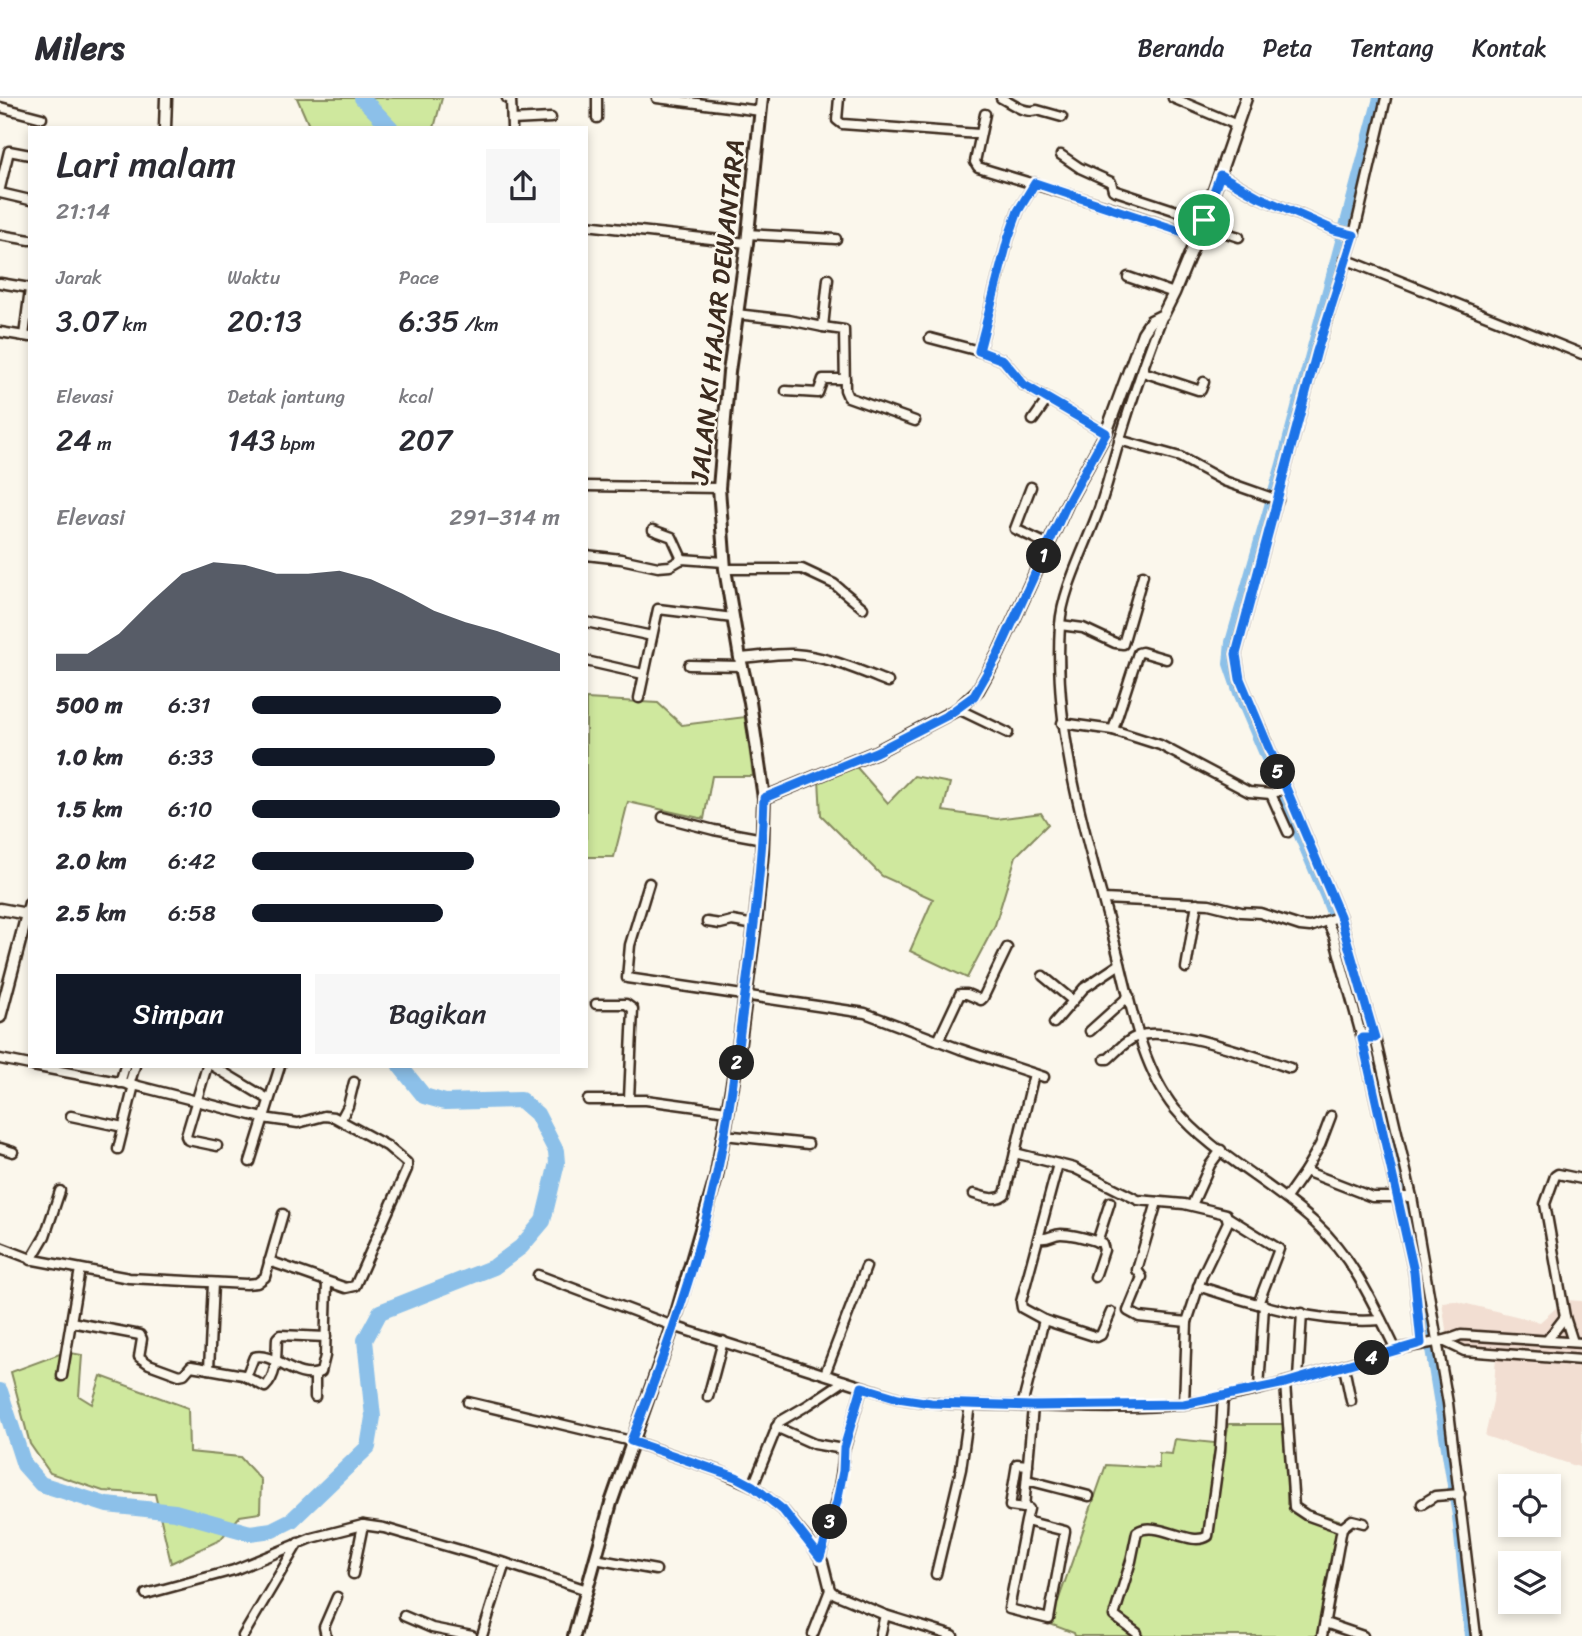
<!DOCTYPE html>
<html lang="id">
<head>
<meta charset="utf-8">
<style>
  body { margin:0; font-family:Sriracha,sans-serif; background:#f7f7f7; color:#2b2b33; height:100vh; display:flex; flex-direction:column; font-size:26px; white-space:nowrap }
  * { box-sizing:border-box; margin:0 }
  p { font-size:23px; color:#7c7c81 }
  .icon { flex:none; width:38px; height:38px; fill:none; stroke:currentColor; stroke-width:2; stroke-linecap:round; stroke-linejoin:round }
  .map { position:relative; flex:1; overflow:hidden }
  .details { position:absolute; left:28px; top:28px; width:560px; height:942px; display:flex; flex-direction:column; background:#fff; border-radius:0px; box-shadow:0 4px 10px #0003 }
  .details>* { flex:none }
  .buttons { position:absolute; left:1498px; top:1376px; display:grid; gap:14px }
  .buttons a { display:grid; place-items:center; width:63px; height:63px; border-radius:0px; background:#fff; box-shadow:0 4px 10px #0003; font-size:35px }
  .pin { position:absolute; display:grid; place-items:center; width:60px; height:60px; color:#fff; margin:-30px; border:4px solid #fff; border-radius:50%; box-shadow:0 2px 7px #0007 }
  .km { position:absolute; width:35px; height:35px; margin:-18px; border-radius:50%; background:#222; color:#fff; font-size:19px; line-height:35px; text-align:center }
  .round { display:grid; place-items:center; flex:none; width:74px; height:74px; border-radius:0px; background:#f7f7f7 }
  .overview { display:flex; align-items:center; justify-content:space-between; height:119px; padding:0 28px }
  h1 { font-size:38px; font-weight:600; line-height:52px }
  .stats { display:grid; grid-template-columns:repeat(3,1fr); gap:10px; height:119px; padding:7px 28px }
  .stats div { display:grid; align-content:center }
  .stats b { font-size:30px; font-weight:600 }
  .stats small { font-size:19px; font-weight:400 }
  .stats p { font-size:19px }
  .chart { height:196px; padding:14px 28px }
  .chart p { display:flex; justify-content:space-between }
  .chart svg { width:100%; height:126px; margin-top:7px; fill:#111827; opacity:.7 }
  .primary-button { display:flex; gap:14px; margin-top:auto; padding:14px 28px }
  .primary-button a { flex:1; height:80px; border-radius:0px; background:#111827; color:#fff; font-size:28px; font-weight:600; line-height:80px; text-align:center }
  .primary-button a+a { background:#f7f7f7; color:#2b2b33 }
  ul { padding:0 28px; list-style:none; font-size:23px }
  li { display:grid; grid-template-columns:112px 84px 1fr; align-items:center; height:52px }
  li i { height:18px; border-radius:9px; background:#111827 }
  header { display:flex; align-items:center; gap:42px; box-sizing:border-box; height:98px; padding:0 35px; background:#fff; border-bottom:2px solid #e1e1e2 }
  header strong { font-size:33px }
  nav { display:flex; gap:38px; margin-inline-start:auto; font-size:24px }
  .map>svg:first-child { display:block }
</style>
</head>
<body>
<header>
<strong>Milers</strong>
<nav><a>Beranda</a><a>Peta</a><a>Tentang</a><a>Kontak</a></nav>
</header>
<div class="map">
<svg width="1582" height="1538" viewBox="0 0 1582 1538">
  <rect width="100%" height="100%" fill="#fbf7ec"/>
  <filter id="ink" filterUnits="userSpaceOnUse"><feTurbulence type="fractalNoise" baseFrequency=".0143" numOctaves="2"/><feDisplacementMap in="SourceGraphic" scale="14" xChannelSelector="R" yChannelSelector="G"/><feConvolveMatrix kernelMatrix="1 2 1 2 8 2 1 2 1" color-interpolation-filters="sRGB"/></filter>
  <g filter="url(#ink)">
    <path fill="#f2ded2" d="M 1565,1202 L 1582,1203 L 1582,1370 L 1485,1338 L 1493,1303 L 1496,1259 L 1449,1252 L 1442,1204 L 1455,1203 L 1540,1224 Z"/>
    <g fill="#cfe89e" stroke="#85895e" stroke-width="2">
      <path d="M 297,0 L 442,0 L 434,30 L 310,30 Z"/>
      <path d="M 586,601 L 658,605 L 682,627 L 745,619 L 753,678 L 712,678 L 704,721 L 628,704 L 614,759 L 586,759 Z"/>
      <path d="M 852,664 L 888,705 L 914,678 L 950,685 L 943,713 L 997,721 L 1041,715 L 1048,726 L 1016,758 L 995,827 L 967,880 L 910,853 L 933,801 L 882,778 L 821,717 L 819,681 Z"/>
      <path d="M 65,1254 L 82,1257 L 79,1298 L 92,1306 L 101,1278 L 188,1310 L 189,1354 L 240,1359 L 261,1382 L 260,1415 L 240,1418 L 220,1442 L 171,1465 L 155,1396 L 103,1393 L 50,1375 L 30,1346 L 11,1274 Z"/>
      <path d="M 1229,1326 L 1287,1326 L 1287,1406 L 1339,1422 L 1320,1538 L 1075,1538 L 1074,1535 L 1050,1526 L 1106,1367 L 1159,1370 L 1159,1355 L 1172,1356 L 1175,1341 L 1224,1346 Z"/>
    </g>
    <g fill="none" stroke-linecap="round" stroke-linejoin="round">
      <path stroke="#8cc0e9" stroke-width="10" d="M 1378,0 L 1281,366 L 1230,544 L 1228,566 L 1238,595 L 1325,799 L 1342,844 L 1364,924 L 1400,1071 L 1417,1157 L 1425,1220 L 1457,1418 L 1469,1538"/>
      <g stroke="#8cc0e9" stroke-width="16">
        <path d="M 362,0 L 391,30"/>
        <path d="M 0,1293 L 24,1367 L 41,1386 L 107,1407 L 175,1414 L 250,1435 L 272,1432 L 292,1422 L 368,1349 L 373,1319 L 365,1242 L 380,1214 L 494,1169 L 521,1149 L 543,1123 L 557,1065 L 556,1053 L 537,1016 L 521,1002 L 445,1004 L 424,998 L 400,968"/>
      </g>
      <defs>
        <g id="minor">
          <path d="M 507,0 L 511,1 L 512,30"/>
          <path d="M 597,0 L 597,20"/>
          <path d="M 657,0 L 761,13"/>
          <path d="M 839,0 L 837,22 L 842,26 L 979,36"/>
          <path d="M 1001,0 C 1013,6 1024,16 1037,12 L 1062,19"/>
          <path d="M 1173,0 L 1237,27"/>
          <path d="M 1386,0 L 1354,137 L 1317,253 L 1236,556 L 1240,581 L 1340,818 L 1375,940 L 1412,1099 L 1448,1305 L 1476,1538"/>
          <path d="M 0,9 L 42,20"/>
          <path d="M 985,16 L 975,64 L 978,69 L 1113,110 L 1198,139"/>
          <path d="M 512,22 L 551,20"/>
          <path d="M 1061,57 L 1080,70 L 1111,84 L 1113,92 L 1204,122"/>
          <path d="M 1220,77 L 1259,99 L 1334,132 L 1354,137"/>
          <path d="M 0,90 L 9,53 L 30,57"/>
          <path d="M 0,95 L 30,102"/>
          <path d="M 586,127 L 747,145"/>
          <path d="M 1202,127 L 1239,139"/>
          <path d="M 747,136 L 836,141"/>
          <path d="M 0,137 L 30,142"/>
          <path d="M 1345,161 L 1582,256"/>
          <path d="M 1128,179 L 1174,195"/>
          <path d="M 0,185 L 30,190"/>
          <path d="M 736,216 L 789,222 L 823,229 L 828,181"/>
          <path d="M 1163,217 C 1146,259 1132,301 1119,344 C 1112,366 1107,389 1099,411 C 1087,446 1062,492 1060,527 C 1053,635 1086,739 1114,842 C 1129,896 1139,966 1175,1011 C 1212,1056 1272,1085 1315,1125 C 1353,1159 1374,1207 1396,1252"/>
          <path d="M 823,229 L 844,232 L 845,292 L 848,299 L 915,323"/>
          <path d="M 0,234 L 30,239"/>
          <path d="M 24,238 L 30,191"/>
          <path d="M 930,240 L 979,253 L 1003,262 L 1024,287 L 1106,335"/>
          <path d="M 979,253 L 1008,141 L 1018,113 L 1035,85"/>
          <path d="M 1143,274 L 1198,292 L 1201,292 L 1204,284"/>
          <path d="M 786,293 L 818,295 L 823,281 L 845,281"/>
          <path d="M 1033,322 L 1047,302"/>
          <path d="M 1119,342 L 1180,359 L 1224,383 L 1278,402"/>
          <path d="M 586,388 L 719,390"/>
          <path d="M 1031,389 L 1015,431 L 1049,447"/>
          <path d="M 653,432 L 672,439 L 682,461"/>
          <path d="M 586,457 L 621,461 L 658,469 L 670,468 L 682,461 L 724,464"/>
          <path d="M 725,471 L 802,471 L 834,486 L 863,510"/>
          <path d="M 586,524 L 652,538"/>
          <path d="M 1060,527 L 1083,530 L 1115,545 L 1123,546 L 1143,477"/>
          <path d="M 740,560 C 758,559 777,555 794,556 C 827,558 858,572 888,584"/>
          <path d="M 586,563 L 643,576"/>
          <path d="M 689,567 L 742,568"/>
          <path d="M 639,600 L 658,511 L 733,520"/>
          <path d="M 958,611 L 1008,635"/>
          <path d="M 1062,625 L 1113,632 L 1160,647 L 1249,694 L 1271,696 L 1284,691"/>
          <path d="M 1113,632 L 1138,555 L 1142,554 L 1166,561"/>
          <path d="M 1271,696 L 1288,734"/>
          <path d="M 663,719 L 714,732 L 763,741"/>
          <path d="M 649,785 L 630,847 L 627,880 L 865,915 L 960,951 L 1044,979"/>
          <path d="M 1103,801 L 1209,806 L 1241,814 L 1260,815 L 1300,828 L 1310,829 L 1340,818"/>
          <path d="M 1327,823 L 1334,838 L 1362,940 L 1414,1174 L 1421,1245"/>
          <path d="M 707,824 L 720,826 L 732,823 L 755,827"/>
          <path d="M 1186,870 L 1197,805"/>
          <path d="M 1043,878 L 1072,902"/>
          <path d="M 596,906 L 626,906 L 633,911 L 629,1001"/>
          <path d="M 1054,925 L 1084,890 L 1120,866"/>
          <path d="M 1090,933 L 1129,898"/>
          <path d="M 938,943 L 960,896 L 967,896 L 981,902 L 983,900 L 1007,850"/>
          <path d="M 0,961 L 30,967"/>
          <path d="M 1105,961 L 1108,961 C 1117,953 1126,942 1138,938 C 1169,927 1258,959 1290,970"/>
          <path d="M 33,968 L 134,987 L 263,1020 L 298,1025 L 324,1018 L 334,1019 L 387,1048 L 407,1065 L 407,1071 L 355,1188 L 346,1190 L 269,1163"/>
          <path d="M 207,968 L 186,1038 L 188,1042 L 217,1048"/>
          <path d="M 213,968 L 268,1001"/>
          <path d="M 120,985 L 125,968"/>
          <path d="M 129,987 L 135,968"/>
          <path d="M 588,1002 L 646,1002 L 727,1013"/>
          <path d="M 71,1018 L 123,1029"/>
          <path d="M 341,1021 L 348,1008 L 354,984"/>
          <path d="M 724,1037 L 808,1046"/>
          <path d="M 0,1050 L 13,1054"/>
          <path d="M 118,1051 L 134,987"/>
          <path d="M 1015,1055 L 1074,1070 L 1138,1102 L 1184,1106 L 1226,1116 L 1228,1124 L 1202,1178 L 1187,1224 L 1184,1306"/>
          <path d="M 250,1064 L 280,968"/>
          <path d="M 1058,1066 L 1021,1204 L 1022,1210 L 1044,1222 L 1097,1239 L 1101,1237 L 1111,1214"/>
          <path d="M 1305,1073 L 1372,1099 L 1412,1099"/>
          <path d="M 974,1096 C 985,1099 996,1104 1005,1096 L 1034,976"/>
          <path d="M 1286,1100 L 1305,1073 L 1320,1047 L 1331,1018"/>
          <path d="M 1157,1104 L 1137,1172 L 1142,1179 L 1128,1213 L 1139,1219 L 1187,1224"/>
          <path d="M 1192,1107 L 1210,1067 L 1221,1052"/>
          <path d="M 1229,1120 L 1279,1151 L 1258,1206"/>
          <path d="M 1039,1140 C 1049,1142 1052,1136 1061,1136 C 1075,1136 1089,1141 1102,1145 L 1104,1152 L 1095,1179"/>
          <path d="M 1097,1144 L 1110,1104"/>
          <path d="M 0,1149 L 34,1162 L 129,1180 L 246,1186 L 257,1185 L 265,1179 L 283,1116"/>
          <path d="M 31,1162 L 45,1138 L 60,1093"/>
          <path d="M 80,1171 L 71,1224 L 140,1237 L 142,1241 L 139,1259 L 149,1266 L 179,1277 L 184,1276 L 191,1268 L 209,1271 L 213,1185"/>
          <path d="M 538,1177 L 673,1228 L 898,1300 C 938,1308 979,1306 1020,1308 C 1071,1309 1133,1312 1184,1306 C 1256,1296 1325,1273 1394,1252 C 1416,1246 1440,1246 1461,1237 L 1582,1245"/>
          <path d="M 1198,1188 C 1253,1206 1324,1227 1381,1222"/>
          <path d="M 1548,1241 L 1565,1219"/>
          <path d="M 1445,1244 L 1464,1253 L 1582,1262"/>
          <path d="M 1573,1244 L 1565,1219 L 1545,1106 L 1555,1078 L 1558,1076 L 1582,1081"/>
          <path d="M 1344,1269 L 1351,1303"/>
          <path d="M 209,1271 L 243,1277 L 265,1289 C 278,1277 276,1256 277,1240 L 280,1237 L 326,1239"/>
          <path d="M 825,1276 L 866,1169"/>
          <path d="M 62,1278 L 71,1224"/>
          <path d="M 246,1279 L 254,1259 C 274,1253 296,1285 321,1274 L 325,1258 L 327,1184"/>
          <path d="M 1298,1281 L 1302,1215"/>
          <path d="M 1285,1285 L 1294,1409 L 1306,1417 L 1342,1430"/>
          <path d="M 1259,1291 L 1264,1207"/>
          <path d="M 315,1299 L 315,1276"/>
          <path d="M 708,1299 L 723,1243"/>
          <path d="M 468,1304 L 631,1343 L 719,1373 L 753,1388 L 783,1412 L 807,1441 L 823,1464 L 830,1492 L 835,1496 L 885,1517 L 953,1538"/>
          <path d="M 1022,1308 L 1044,1222"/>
          <path d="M 776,1329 L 814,1346 L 843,1351 L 845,1349 L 862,1289"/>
          <path d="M 1027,1382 L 1089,1398"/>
          <path d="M 753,1388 L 779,1324 L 808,1307 L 844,1283"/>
          <path d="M 1422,1406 L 1435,1398 L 1460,1396"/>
          <path d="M 1024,1410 L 1010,1408 L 1017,1366 L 1028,1367"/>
          <path d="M 1026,1423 L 1065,1433 L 1049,1521 L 1009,1511 L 1026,1423 L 1029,1411 L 1024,1410 L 1033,1309"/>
          <path d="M 820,1459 C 831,1423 842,1388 844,1350"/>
          <path d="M 595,1461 L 656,1472"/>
          <path d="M 353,1476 L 363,1427"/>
          <path d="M 936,1476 L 961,1371 L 970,1307"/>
          <path d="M 146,1496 L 234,1472 L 312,1440 L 363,1427 L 384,1430 L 505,1465 L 587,1492"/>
          <path d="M 404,1518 L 432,1530 L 472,1538"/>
          <path d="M 1325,1525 L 1363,1538"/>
          <path d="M 1137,1535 L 1114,1518 L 1131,1463 L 1137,1434 C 1157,1421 1190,1450 1208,1438 L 1220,1352 L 1223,1298"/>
          <path d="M 813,1536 L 830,1492"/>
          <path d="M 243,1538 L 298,1445"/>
          <path d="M 326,1538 L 324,1529 L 337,1499"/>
          <path d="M 482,1538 L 505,1465"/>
          <path d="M 880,1538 L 885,1517"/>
          <path d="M 1322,1538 L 1342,1430 L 1352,1422 L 1364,1425"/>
        </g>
        <g id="tertiary">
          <path d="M 165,30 L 166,0"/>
          <path d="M 764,700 L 876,654 L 958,611 L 978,592 L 998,556 L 1067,406 L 1106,335 L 1143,235 L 1151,223 L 1163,217 L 1174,195 L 1202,127 L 1246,0"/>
          <path d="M 0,811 L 27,816"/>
          <path d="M 0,919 L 30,805"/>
        </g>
        <path id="secondary" d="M 574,1538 L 611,1405 L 673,1228 L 716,1080 L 738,955 L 756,819 L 762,756 L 764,700 L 750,604 L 740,560 L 725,471 L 719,390 L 729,274 L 747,145 L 762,0"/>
      </defs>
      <use href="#minor" stroke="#3b2a1e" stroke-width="13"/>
      <use href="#tertiary" stroke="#3b2a1e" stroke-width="15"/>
      <use href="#secondary" stroke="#3b2a1e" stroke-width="16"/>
      <use href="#minor" stroke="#fbf7ec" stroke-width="8"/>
      <use href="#tertiary" stroke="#fbf7ec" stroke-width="10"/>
      <use href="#secondary" stroke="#fbf7ec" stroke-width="10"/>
    </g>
  </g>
  <g fill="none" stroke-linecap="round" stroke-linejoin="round" filter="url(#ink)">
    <defs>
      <path id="route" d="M 1220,77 L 1259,99 L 1334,132 L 1354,137 L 1317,253 L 1236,556 L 1240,581 L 1340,818 L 1375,940 L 1362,940 L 1414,1174 L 1421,1245 L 1285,1285 L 1184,1306 L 1032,1308 L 931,1305 L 898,1300 L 862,1289 L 844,1350 L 843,1373 L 837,1404 L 820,1459 L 783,1412 L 753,1388 L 736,1379 L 631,1343 C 665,1258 696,1169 716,1080 C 729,1019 737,957 745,896 C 754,830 762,766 764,700 L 876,654 L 948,617 L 974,598 L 998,556 L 1067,406 L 1106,335 L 1024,287 L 1003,262 L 979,253 L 1008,141 L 1018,113 L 1035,85 L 1198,139 Z"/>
    </defs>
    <use href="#route" stroke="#fff" stroke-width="14"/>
    <use href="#route" stroke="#1a73e8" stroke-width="9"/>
  </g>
  <g text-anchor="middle" stroke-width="5" stroke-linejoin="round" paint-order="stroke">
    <g font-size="26" fill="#3b2a1e" stroke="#fbf7ec">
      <text transform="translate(717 214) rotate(-84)" y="9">JALAN KI HAJAR DEWANTARA</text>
    </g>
  </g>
</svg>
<div class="buttons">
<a><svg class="icon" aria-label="locate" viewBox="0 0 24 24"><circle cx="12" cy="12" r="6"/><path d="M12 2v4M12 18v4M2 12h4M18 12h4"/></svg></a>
<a><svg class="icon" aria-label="layers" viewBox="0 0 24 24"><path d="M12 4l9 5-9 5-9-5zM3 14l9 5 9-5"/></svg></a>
</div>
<div class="pin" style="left:1204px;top:122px;background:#1e9e55"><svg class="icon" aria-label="arrive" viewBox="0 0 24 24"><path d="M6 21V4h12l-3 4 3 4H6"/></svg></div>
<b class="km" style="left:1044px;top:458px">1</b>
<b class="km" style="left:737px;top:965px">2</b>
<b class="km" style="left:830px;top:1424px">3</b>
<b class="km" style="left:1372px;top:1260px">4</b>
<b class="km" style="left:1278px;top:674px">5</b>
<section class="details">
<div class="overview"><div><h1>Lari malam</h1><p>21:14</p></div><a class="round"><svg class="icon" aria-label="share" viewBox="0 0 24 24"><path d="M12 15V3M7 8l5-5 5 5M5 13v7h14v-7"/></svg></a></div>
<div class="stats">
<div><p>Jarak</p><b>3.07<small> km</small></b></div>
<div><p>Waktu</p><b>20:13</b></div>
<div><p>Pace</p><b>6:35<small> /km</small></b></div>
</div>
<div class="stats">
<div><p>Elevasi</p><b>24<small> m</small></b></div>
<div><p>Detak jantung</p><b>143<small> bpm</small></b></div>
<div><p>kcal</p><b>207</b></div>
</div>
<div class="chart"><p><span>Elevasi</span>291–314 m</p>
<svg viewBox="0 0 160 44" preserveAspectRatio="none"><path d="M0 44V38L10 38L20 31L30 20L40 10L50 6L60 7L70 10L80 10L90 9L100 12L110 17L120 23L130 27L140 30L150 34L160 38V44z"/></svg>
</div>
<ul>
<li><b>500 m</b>6:31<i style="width:81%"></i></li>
<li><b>1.0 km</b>6:33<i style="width:79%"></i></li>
<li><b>1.5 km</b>6:10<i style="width:100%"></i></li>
<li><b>2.0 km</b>6:42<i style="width:72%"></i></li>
<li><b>2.5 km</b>6:58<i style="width:62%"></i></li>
</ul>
<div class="primary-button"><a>Simpan</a><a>Bagikan</a></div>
</section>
</div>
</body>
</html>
